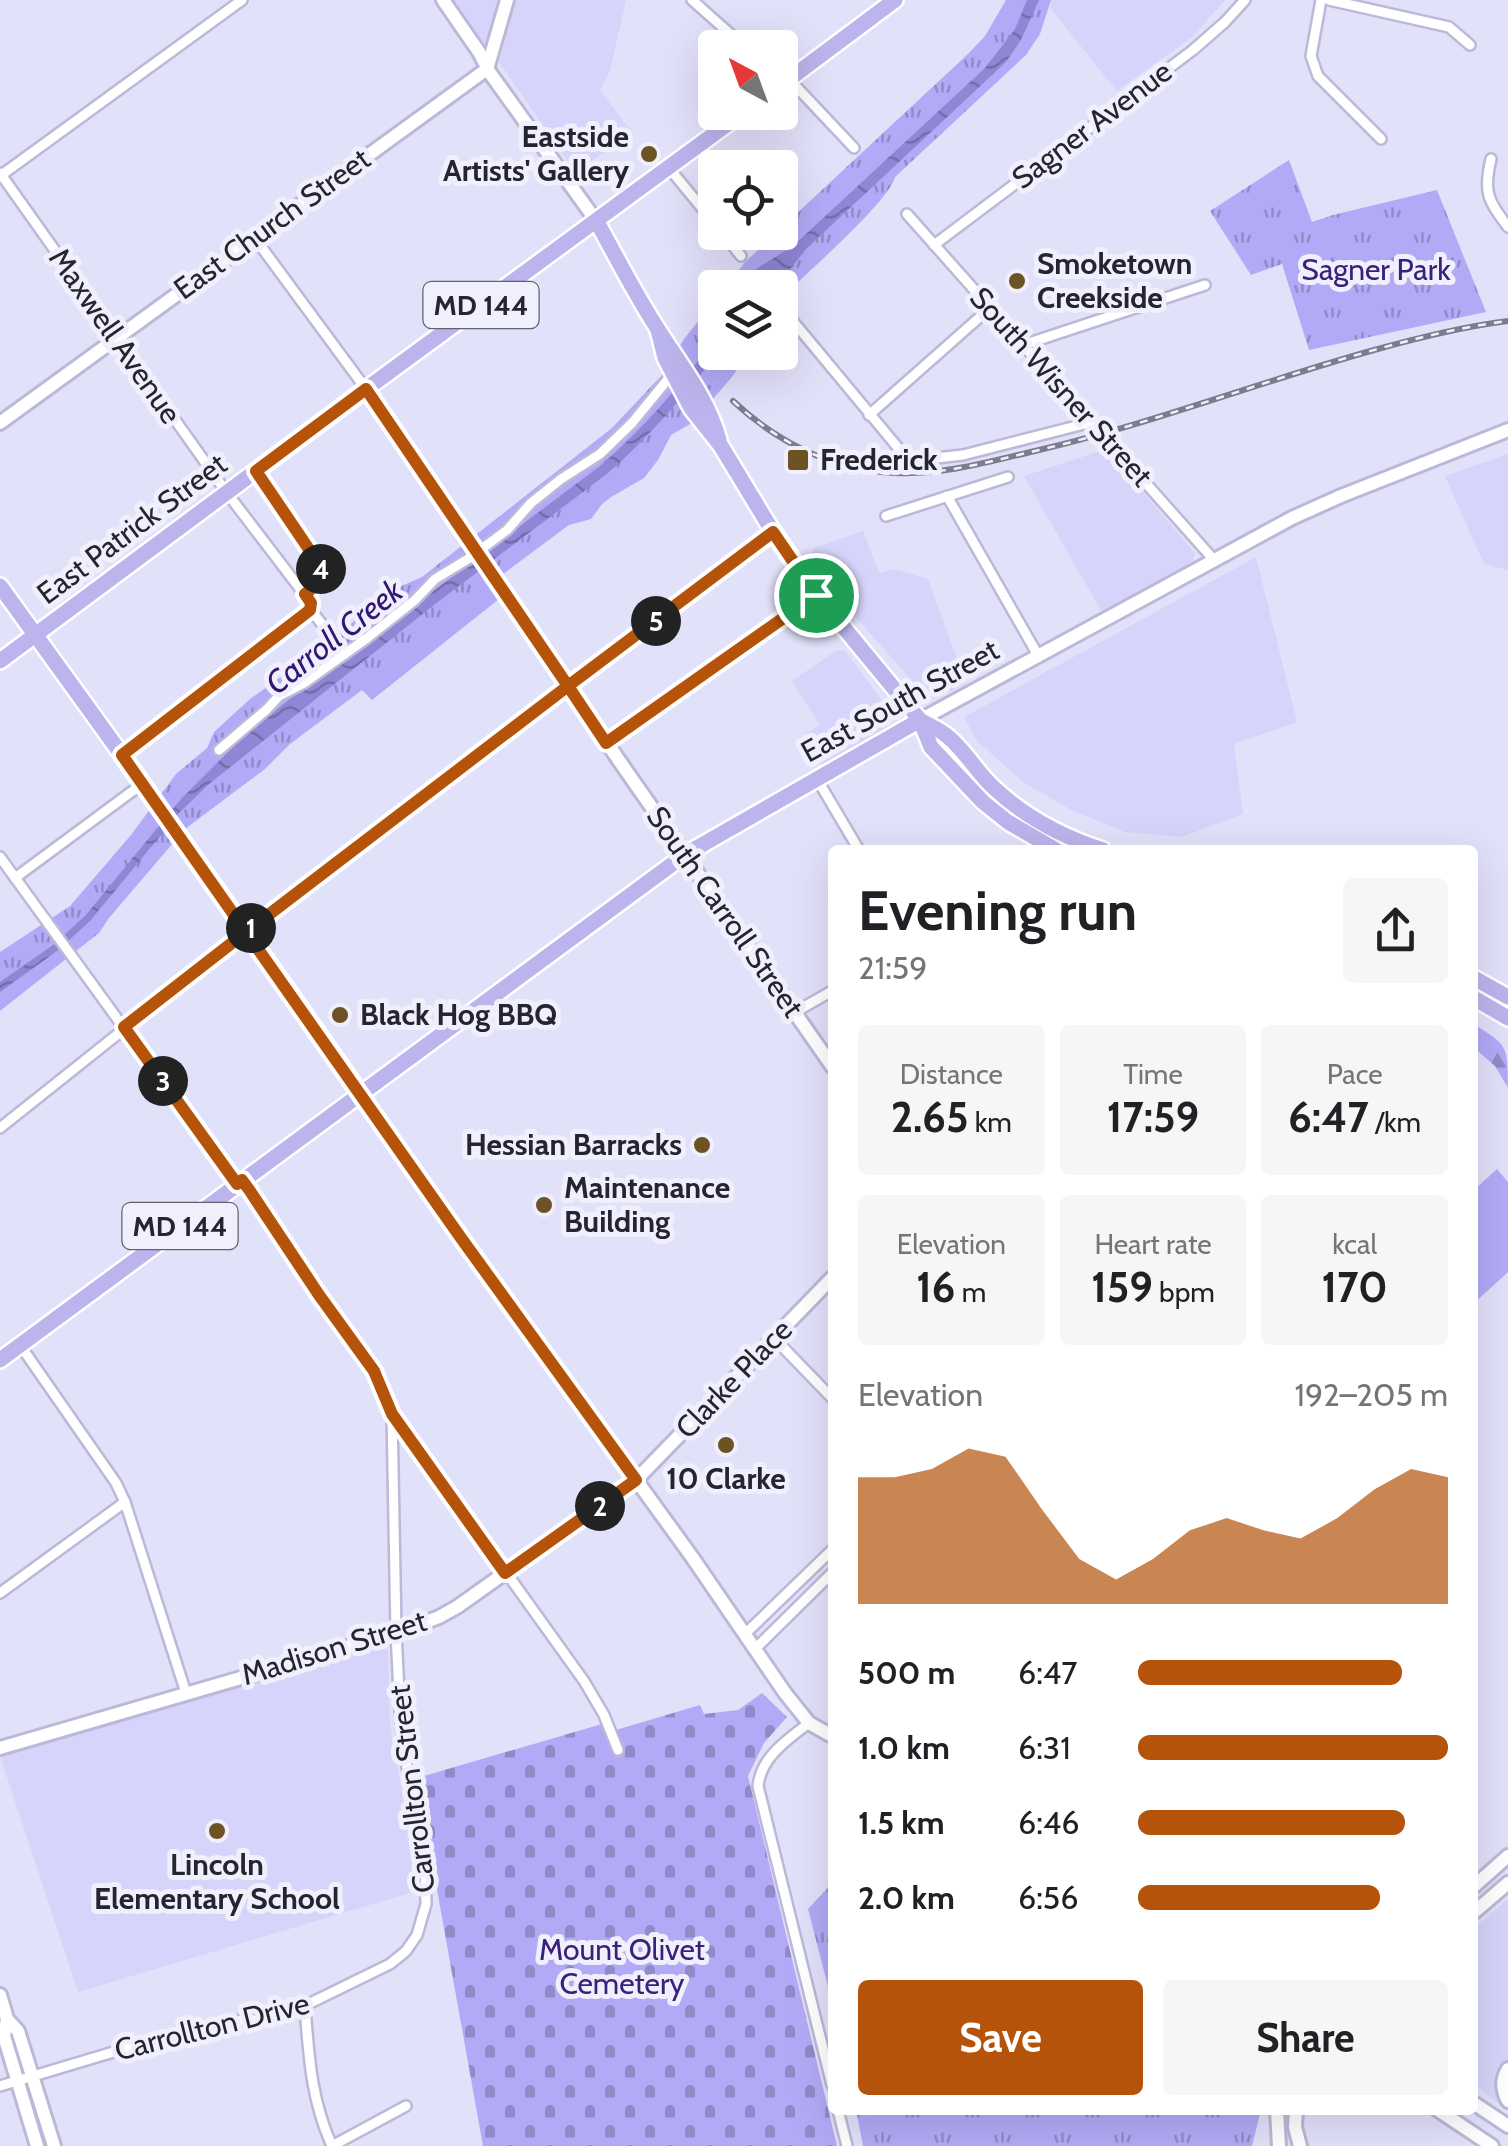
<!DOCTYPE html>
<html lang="en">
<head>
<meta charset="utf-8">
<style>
  body { margin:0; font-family:Cabin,sans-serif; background:#f6f6f6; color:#202124; height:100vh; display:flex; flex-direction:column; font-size:38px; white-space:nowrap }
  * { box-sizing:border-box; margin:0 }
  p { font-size:32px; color:#757577 }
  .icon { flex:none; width:55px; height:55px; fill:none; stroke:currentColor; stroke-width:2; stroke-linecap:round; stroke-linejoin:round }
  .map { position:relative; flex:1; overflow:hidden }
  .drawer { position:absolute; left:828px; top:845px; width:650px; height:1270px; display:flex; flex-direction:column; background:#fff; border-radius:10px; box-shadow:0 10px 40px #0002 }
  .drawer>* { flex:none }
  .needle { width:65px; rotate:319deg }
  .buttons { position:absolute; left:698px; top:30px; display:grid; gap:20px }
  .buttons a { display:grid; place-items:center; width:100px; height:100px; border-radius:10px; background:#fff; box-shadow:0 10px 40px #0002; font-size:50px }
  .pin { position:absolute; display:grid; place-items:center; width:85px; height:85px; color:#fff; margin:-42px; border:5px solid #fff; border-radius:50%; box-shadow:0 2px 10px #0007 }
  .km { position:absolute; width:50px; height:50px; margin:-25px; border-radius:50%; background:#222; color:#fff; font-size:28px; line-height:50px; text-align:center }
  .round { display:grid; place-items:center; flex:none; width:105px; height:105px; border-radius:10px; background:#f6f6f6 }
  .head { display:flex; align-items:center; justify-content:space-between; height:170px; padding:0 30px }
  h1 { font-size:55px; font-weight:800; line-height:75px }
  .stats { display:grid; grid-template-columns:repeat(3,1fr); gap:15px; height:170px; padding:10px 30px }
  .stats div { display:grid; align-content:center; border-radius:10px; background:#f6f6f6; text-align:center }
  .stats b { font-size:42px; font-weight:800 }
  .stats small { font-size:28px; font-weight:400 }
  .stats p { font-size:28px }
  .chart { height:280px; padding:20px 30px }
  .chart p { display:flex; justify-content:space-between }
  .chart svg { width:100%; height:180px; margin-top:10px; fill:#b45309; opacity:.7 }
  .primary-button { display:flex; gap:20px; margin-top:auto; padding:20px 30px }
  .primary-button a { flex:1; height:115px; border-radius:10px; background:#b45309; color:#fff; font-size:40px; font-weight:800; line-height:115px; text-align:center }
  .primary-button a+a { background:#f6f6f6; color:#202124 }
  ul { padding:0 30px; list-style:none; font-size:32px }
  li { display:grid; grid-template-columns:160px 120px 1fr; align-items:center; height:75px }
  li i { height:25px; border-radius:12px; background:#b45309 }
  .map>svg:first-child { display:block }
</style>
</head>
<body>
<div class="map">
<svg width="1508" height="2146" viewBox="0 0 1508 2146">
  <defs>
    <pattern id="forest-firs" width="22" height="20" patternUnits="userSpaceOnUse" patternTransform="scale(2.5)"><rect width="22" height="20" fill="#b2aaf6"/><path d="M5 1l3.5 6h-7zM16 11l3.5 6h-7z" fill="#918ac8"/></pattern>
    <pattern id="cemetery-stones" width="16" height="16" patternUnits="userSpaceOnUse" patternTransform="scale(2.5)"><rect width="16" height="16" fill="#b2aaf6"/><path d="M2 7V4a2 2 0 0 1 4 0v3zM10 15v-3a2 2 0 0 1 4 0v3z" fill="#918ac8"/></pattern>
    <pattern id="park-tufts" width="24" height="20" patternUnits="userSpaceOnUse" patternTransform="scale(2.5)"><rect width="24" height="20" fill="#b2aaf6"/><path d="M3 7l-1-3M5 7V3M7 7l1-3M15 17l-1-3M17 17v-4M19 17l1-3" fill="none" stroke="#918ac8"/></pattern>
    <pattern id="water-waves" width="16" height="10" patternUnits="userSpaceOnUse" patternTransform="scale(2.5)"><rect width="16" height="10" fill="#8f86d5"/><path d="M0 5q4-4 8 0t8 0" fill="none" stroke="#756dad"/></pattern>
  </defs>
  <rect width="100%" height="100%" fill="#e2e1fa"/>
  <g fill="#d7d4fb">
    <path d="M 443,0 L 507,0 L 487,69 Z"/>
    <path d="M 516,0 L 626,0 L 610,71 L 600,90 L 632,133 L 575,172 L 499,62 Z"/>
    <path d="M 1051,0 L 1225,0 L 1192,37 L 1117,91 L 1050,8 Z"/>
    <path d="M 1106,449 L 1195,553 L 1193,561 L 1188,565 L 1103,614 L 1024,476 Z"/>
    <path d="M 1508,454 L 1508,570 L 1484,564 L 1445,476 Z"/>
    <path d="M 863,531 L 879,573 L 894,569 L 928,579 L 966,684 L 938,697 L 930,698 L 923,693 L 845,605 L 814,565 L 811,557 L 814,548 Z"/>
    <path d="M 1256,557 L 1297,722 L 1234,744 L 1243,814 L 1182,837 L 1125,832 L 1073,811 L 1023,782 L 977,741 L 964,717 Z"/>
    <path d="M 837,650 L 845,651 L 891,713 L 890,722 L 884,732 L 823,766 L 805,735 L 820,725 L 792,681 Z"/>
    <path d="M 373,1647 L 388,1650 L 390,1723 L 414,1861 L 410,1893 L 78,1992 L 0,1756 Z"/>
    <path d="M 1508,1899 L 1508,2111 L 1473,2083 L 1472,1930 Z"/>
  </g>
  <path fill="#b2aaf6" d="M 1497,1169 L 1508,1182 L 1508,1272 L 1473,1304 L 1473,1191 Z"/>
  <path fill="url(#forest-firs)" d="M 1472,1023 C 1508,1046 1508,1044 1508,1088 L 1495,1066 L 1473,1047 Z"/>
  <path fill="url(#cemetery-stones)" d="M 762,1693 L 787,1717 L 764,1743 L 748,1776 L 837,2146 L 483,2146 L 417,1778 L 602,1724 L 606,1733 L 700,1705 L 704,1714 L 738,1710 Z"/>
  <g fill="url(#park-tufts)">
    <path d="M 1006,0 L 1051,0 L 1040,34 L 1026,55 L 895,177 C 889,201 812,268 791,289 L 780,303 L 780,288 L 725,288 L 745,262 L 777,233 L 780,232 L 780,229 L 969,53 L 985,36 Z"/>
    <path d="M 1289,160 L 1312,222 L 1333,215 L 1437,190 L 1486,312 L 1309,350 L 1282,264 L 1251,275 L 1210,211 Z"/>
    <path d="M 715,300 L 715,352 L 748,353 L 732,377 L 692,423 L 671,435 L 658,460 L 644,478 L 611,497 L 602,504 L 591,519 L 569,525 L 495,580 L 504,595 L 372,700 L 362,690 L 290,744 L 265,769 L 185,829 L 109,918 L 99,933 L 0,1011 L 0,952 L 70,906 L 131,835 L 176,774 L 207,748 L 214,732 L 250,699 L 303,661 L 397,588 L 422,577 L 612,428 L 662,375 L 684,339 Z"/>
    <path d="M 832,1883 L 832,2002 L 808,1909 Z"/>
    <path d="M 856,2110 L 1261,2110 L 1252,2146 L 863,2146 Z"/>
  </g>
  <g fill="url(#water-waves)">
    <path d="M 1027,0 L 1039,0 L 1021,40 L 1006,62 L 806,249 L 791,268 L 779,287 L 737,287 L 748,274 L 793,246 L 985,68 L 1015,29 Z"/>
    <path d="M 715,338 L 715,352 L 718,353 L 715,357 C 681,399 648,438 608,473 L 439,601 L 209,784 L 180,812 L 90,921 L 57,951 L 0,992 L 0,982 L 53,945 L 85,916 L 181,799 L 241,739 L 296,694 L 600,466 C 644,428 681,385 715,338 Z"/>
  </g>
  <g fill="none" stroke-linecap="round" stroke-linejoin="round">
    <defs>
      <g id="street">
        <path d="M 692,0 L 746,48"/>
        <path d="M 1321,0 L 1311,56 L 1318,76 L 1381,139"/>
        <path d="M 1329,0 L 1449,27 L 1470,45"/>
        <path d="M 789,79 L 854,148"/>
        <path d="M 1491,159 C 1483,193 1488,200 1508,227"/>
        <path d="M 669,168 L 715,224"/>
        <path d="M 0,173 L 227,493 L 311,603 L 311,610 L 305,616 L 122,755"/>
        <path d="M 0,176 L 242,0"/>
        <path d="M 907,214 L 1214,560"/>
        <path d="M 722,232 L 741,256"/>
        <path d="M 254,237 L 366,389"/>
        <path d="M 934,245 L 1193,50 L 1225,22 L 1245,0"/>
        <path d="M 787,314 L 909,461 L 963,455 L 1092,422"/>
        <path d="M 1023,345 L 1205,285"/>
        <path d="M 869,415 L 990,308"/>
        <path d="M 256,471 L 321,567 C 322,581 315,586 305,594"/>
        <path d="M 947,496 L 1039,657"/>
        <path d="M 886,516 L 1008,477"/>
        <path d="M 311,610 L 345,654"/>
        <path d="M 606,743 L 817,595"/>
        <path d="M 219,750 L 266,710 L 279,696 L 304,683 L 367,638 L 415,600 L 435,579 L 468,559 L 507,530 L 531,503 L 561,479 L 600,454 L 632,423 L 668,379"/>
        <path d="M 817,779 L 859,850"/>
        <path d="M 0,857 L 237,1184"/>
        <path d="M 15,878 L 142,784"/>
        <path d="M 795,1012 L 832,991"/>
        <path d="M 0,1128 L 246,932 L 773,532"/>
        <path d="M 242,1180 L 319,1295 L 374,1371 L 392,1413 L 584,1681 L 604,1715 L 618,1750"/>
        <path d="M 773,1337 L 832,1398"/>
        <path d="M 20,1345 L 116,1483 L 125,1502 L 186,1693"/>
        <path d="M 0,1593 L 125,1502"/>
        <path d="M 745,1634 L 832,1550"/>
        <path d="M 755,1649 L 832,1573"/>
        <path d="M 809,1723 C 787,1740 761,1757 758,1786 L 832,2085"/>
        <path d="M 305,2007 C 309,2058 311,2099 332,2146"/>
        <path d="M 0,2086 L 187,2030 L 235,2021 L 271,2019 L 294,2011 L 390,1964 L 406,1951 L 417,1935 L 426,1904 L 425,1865 L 403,1745 L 400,1713 L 396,1632 L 392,1413"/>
        <path d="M 838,2110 L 847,2146"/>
        <path d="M 332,2146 L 406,2106"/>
      </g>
      <g id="secondary">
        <path d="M 443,0 L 479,52 L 490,73 L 597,222"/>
        <path d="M 366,389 L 474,548"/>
        <path d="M 0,423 L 487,69 L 507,0"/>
        <path d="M 492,574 L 616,756"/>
        <path d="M 920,720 L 1292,518 L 1341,496 L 1508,430"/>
        <path d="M 618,759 L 832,1066"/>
        <path d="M 360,1093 L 461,1238 L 692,1557 L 785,1693 L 809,1723 L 832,1736"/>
        <path d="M 0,1748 L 406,1630 L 439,1617 L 457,1607 L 636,1480 L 832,1278"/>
        <path d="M 1472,1888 L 1508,1856"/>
        <path d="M 1472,1914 L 1508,1883"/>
        <path d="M 0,1995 L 7,2019 L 18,2031 L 54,2146"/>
        <path d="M 7,2019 L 4,2036 L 37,2146"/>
        <path d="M 1508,2069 C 1501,2080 1502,2090 1508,2101"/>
        <path d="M 1472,2102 L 1508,2126"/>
        <path d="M 1277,2110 L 1279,2146"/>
        <path d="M 1296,2110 L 1295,2127 L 1300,2146"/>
        <path d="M 1438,2110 L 1492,2146"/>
      </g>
      <g id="primary">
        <path d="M 780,86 L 895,0"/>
        <path d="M 597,222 C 617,258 636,296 659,331 C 681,366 708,399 719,440"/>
        <path d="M 658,330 L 665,358 L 691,408 L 721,446 L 770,527 L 817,595 L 920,720 L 931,747 L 983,802 L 1008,822 L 1056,850"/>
        <path d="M 0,586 L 122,755 L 360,1093"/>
        <path d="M 0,661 L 373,384 L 744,112"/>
        <path d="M 920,720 C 928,725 939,729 947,736 C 965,750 977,773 994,788 C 1025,817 1063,837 1103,850"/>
        <path d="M 1472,977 L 1508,997"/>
        <path d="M 1472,997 L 1508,1018"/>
        <path d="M 0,1360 L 686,854 L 920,720"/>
      </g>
    </defs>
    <use href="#street" stroke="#bbb9d7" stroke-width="14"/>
    <use href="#secondary" stroke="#bbb9d7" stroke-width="18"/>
    <use href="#primary" stroke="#fff" stroke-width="20"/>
    <use href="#street" stroke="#fff" stroke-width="9"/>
    <use href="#secondary" stroke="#fff" stroke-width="12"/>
    <use href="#primary" stroke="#bcb5ed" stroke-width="15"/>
    <defs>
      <path id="rail" d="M 733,401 C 778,443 834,471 896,473 C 944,475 992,461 1039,450 C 1150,424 1257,383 1367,352 C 1413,339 1460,327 1508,321"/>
    </defs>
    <use href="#rail" stroke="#7d7c8e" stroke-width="6"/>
    <use href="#rail" stroke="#f0effc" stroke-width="2.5" stroke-dasharray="8" stroke-linecap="butt"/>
    <defs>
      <path id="secondary-bridge" d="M 474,548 L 492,574"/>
    </defs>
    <use href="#secondary-bridge" stroke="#bbb9d7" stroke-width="18" stroke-linecap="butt"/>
    <use href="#secondary-bridge" stroke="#fff" stroke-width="12"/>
  </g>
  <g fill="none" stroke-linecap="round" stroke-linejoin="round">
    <defs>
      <path id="route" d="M 816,595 L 606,743 L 568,686 L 246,932 L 461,1238 L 636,1480 L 505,1573 L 392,1414 L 374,1371 L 319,1295 L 250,1191 L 242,1180 L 237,1184 L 124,1027 L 246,932 L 122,755 L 310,610 L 311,603 L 305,594 C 315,586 322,581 321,567 L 256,471 L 366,389 L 568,686 L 773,532 L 816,595"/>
    </defs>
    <use href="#route" stroke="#fff" stroke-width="20"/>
    <use href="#route" stroke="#b45309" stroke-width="12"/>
  </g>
  <g fill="#6d5224" stroke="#f0effc" stroke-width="4">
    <circle cx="649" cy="154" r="10"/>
    <circle cx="1017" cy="281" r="10"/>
    <rect x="786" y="448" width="24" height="24" rx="5"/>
    <circle cx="340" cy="1015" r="10"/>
    <circle cx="702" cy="1145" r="10"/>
    <circle cx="544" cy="1205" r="10"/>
    <circle cx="726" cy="1445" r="10"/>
    <circle cx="217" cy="1831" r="10"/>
  </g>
  <g text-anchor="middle" stroke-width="10" stroke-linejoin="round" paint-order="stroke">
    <g fill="#f0effc" stroke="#62616d" stroke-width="2.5">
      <rect x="423.5" y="282" width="115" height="46" rx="8"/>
      <rect x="122.5" y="1203" width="115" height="46" rx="8"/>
    </g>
    <g font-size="28" font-weight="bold" fill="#252430">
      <text x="481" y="315">MD 144</text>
      <text x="180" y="1236">MD 144</text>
    </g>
    <g font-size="30" fill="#252430" stroke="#f0effc">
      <text transform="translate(1092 125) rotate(-37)" y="10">Sagner Avenue</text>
      <text transform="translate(272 224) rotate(-36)" y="10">East Church Street</text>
      <text transform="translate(115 336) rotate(55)" y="10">Maxwell Avenue</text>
      <text transform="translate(1061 387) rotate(48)" y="10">South Wisner Street</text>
      <text transform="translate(132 529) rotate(-37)" y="10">East Patrick Street</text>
      <text transform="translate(900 701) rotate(-29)" y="10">East South Street</text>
      <text transform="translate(725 912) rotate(55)" y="10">South Carroll Street</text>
      <text transform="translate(734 1379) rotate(-46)" y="10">Clarke Place</text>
      <text transform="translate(334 1648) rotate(-17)" y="10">Madison Street</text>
      <text transform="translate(412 1789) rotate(-97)" y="10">Carrollton Street</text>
      <text transform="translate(212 2027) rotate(-14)" y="10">Carrollton Drive</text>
    </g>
    <g font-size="30" font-weight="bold" fill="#252430" stroke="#f0effc" text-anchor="start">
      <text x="629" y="147" text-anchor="end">Eastside<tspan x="629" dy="34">Artists' Gallery</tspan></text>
      <text x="1037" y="274">Smoketown<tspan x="1037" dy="34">Creekside</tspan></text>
      <text x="820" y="470">Frederick</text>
      <text x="360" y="1025">Black Hog BBQ</text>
      <text x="682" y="1155" text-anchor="end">Hessian Barracks</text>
      <text x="564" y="1198">Maintenance<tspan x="564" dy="34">Building</tspan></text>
      <text x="726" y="1489" text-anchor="middle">10 Clarke</text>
      <text x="217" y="1875" text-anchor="middle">Lincoln<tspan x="217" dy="34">Elementary School</tspan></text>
    </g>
    <g font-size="30" fill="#39207d" stroke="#f0effc">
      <text x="1376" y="280">Sagner Park</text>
      <text x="622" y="1960">Mount Olivet<tspan x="622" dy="34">Cemetery</tspan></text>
    </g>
    <g font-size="32" font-style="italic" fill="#321674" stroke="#f0effc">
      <text transform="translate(334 637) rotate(-38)" y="11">Carroll Creek</text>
    </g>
  </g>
</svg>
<div class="buttons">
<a><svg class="needle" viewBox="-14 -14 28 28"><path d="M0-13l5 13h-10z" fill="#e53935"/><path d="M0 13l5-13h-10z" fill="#757577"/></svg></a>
<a><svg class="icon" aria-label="locate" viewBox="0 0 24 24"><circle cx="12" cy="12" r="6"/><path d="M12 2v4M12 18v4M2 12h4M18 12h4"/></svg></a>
<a><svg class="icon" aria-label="layers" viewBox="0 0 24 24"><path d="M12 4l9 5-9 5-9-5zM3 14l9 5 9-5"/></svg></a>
</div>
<div class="pin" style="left:816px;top:595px;background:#1e9e55"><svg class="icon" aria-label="arrive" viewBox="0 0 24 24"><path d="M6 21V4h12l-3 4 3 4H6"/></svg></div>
<b class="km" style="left:251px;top:928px">1</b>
<b class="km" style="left:600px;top:1506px">2</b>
<b class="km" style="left:163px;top:1081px">3</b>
<b class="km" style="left:321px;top:569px">4</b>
<b class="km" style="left:656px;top:621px">5</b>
<section class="drawer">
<div class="head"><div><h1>Evening run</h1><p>21:59</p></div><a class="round"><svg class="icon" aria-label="share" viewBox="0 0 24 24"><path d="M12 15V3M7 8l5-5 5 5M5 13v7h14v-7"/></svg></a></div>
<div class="stats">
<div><p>Distance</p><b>2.65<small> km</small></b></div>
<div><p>Time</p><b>17:59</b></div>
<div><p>Pace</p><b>6:47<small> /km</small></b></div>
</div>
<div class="stats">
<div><p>Elevation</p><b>16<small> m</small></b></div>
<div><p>Heart rate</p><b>159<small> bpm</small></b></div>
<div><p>kcal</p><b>170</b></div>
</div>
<div class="chart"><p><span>Elevation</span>192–205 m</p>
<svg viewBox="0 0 160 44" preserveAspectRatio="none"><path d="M0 44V13L10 13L20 11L30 6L40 8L50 21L60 33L70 38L80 33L90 26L100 23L110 26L120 28L130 23L140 16L150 11L160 13V44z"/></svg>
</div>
<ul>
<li><b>500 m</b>6:47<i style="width:85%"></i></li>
<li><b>1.0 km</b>6:31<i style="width:100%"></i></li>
<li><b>1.5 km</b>6:46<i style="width:86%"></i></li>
<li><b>2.0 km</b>6:56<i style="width:78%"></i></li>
</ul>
<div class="primary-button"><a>Save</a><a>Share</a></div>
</section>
</div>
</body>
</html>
